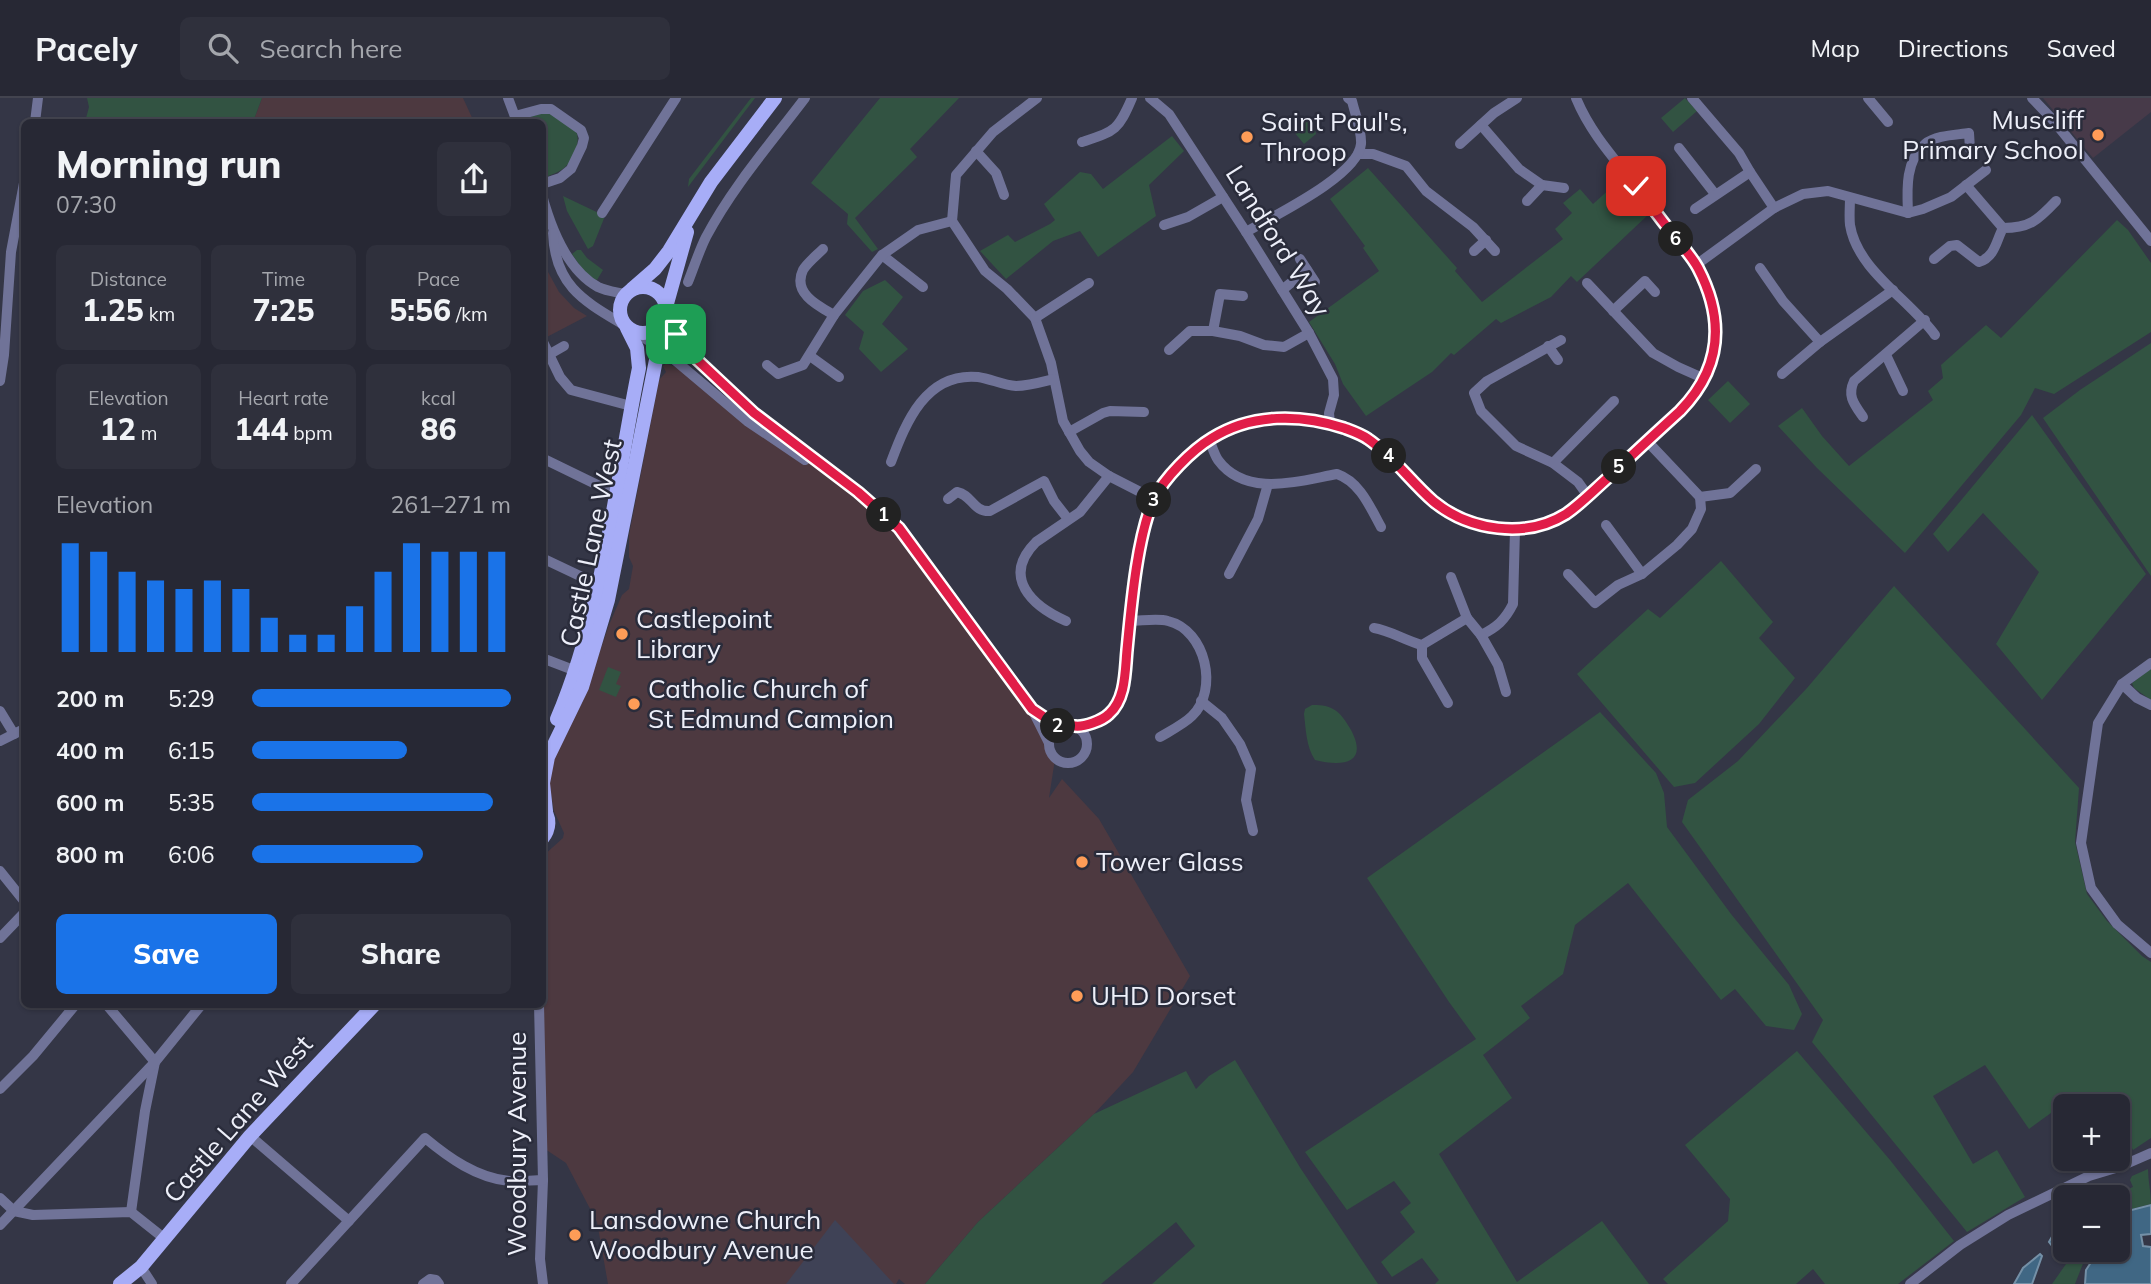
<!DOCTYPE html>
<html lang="en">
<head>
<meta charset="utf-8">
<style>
  body { margin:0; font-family:Mulish,sans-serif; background:#2f303c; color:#f1f3f6; height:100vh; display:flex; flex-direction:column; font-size:26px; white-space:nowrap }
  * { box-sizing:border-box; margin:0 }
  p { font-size:23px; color:#a4a6ac }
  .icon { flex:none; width:38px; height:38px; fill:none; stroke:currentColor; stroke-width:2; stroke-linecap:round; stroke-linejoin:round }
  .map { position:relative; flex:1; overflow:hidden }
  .drawer { position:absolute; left:21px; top:21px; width:525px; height:889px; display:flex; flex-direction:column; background:#272834; border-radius:10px; box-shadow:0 2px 5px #0004,0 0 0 2px #43444f }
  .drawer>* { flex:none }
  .controls { position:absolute; left:2053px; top:996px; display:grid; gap:14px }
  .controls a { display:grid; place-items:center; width:77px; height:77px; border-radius:10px; background:#272834; box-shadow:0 2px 5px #0004,0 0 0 2px #43444f; font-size:35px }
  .pin { position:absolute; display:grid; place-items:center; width:60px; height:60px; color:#fff; margin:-30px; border-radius:14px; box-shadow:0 4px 10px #0006 }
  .km { position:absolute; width:35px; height:35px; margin:-18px; border-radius:50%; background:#222; color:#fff; font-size:19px; line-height:35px; text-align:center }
  .round { display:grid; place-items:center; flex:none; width:74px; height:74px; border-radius:10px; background:#2f303c }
  .overview { display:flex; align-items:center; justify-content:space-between; height:119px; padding:0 35px }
  h1 { font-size:38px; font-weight:800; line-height:52px }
  .stats { display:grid; grid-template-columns:repeat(3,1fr); gap:10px; height:119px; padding:7px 35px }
  .stats div { display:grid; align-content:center; border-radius:10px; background:#2f303c; text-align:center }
  .stats b { font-size:30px; font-weight:800 }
  .stats small { font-size:19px; font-weight:400 }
  .stats p { font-size:19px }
  .chart { height:196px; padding:14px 35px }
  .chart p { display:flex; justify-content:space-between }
  .chart svg { width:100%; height:126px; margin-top:7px; stroke:#1a73e8; stroke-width:6 }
  .primary-button { display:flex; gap:14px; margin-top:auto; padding:14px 35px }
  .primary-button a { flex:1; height:80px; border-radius:10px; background:#1a73e8; color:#fff; font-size:28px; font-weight:800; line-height:80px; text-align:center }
  .primary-button a+a { background:#2f303c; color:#f1f3f6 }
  ul { padding:0 35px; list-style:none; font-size:23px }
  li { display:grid; grid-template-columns:112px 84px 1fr; align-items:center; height:52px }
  li i { height:18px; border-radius:9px; background:#1a73e8 }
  header { display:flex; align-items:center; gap:42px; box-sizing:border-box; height:98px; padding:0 35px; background:#272834; border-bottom:2px solid #43444f }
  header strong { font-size:33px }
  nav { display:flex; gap:38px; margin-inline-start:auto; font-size:24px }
  .search { width:490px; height:63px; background:#2f303c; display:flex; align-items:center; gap:18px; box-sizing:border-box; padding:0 24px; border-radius:10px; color:#a4a6ac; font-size:26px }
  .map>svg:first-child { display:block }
</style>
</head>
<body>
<header>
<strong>Pacely</strong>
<div class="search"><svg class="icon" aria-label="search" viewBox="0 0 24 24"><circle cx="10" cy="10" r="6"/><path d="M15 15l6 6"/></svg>Search here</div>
<nav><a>Map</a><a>Directions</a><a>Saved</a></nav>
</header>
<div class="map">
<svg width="2151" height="1186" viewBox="0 0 2151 1186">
  <rect width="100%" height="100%" fill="#343646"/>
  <g fill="#4d3940">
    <path d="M 262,0 L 463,0 L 474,24 L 253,24 Z"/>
    <path d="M 542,163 L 559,194 L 574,210 L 587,218 L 543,241 Z"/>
    <path d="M 666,266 L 683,271 L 770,339 L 868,404 L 899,430 L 974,531 L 1049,645 L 1050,652 L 1055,661 L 1049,700 L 1062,681 L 1099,721 L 1190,878 L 1133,974 L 1094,1016 L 978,1124 L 925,1186 L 905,1186 L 899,1181 L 896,1186 L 608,1186 L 597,1124 L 566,1065 L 542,1049 L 543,758 L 563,740 L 564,735 L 554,713 L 549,684 L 553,660 L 582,605 L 609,527 L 622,497 L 629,491 L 633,468 L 629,459 L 629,437 L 659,282 L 666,274 L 663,268 Z"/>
  </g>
  <path fill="#3f4256" d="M 835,1122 L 894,1186 L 786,1186 Z"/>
  <path fill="#473a49" d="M 2043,0 L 2151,0 L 2151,14 L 2093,60 Z"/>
  <g fill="#325342">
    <path d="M 87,0 L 262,0 L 253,24 L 85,24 L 89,9 Z"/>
    <path d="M 751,0 L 755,0 L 688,89 L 689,81 Z"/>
    <path d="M 880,0 L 959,0 L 910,51 L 917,59 L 855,120 L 878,151 L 872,154 L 847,126 L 848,116 L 811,85 Z"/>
    <path d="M 1685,0 L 1697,13 L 1673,34 L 1661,20 Z"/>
    <path d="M 547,14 L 576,33 C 581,45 574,62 564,70 C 558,75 550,77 543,80 L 542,24 L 524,24 L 523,21 Z"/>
    <path d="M 1303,21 C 1313,22 1314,28 1316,36 L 1304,46 L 1289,28 Z"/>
    <path d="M 1172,38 L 1184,53 L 1149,87 L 1156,118 L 1098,159 L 1080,133 L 1053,143 L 1006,181 L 980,153 L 1008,137 L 1015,144 L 1050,126 L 1055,122 L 1044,106 L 1080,74 L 1091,76 L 1103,91 Z"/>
    <path d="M 1368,70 L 1457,170 L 1455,173 L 1482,204 L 1563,141 L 1555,131 L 1572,115 L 1563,105 L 1580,91 L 1593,106 L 1622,80 L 1650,115 L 1577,184 L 1571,178 L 1551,199 L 1501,225 L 1496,221 L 1454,257 L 1451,255 L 1432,274 L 1366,318 L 1343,286 L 1335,266 L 1309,224 L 1379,173 L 1363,150 L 1365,148 L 1330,101 Z"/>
    <path d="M 563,98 L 605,118 L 593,148 L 588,151 L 567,113 Z"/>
    <path d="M 2117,122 L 2128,132 L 2151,165 L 2151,234 L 2054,296 L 2035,290 L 2021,317 L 1905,455 L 1817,370 L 1778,328 L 1802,310 L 1822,338 L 1849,368 L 1933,302 L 1928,293 L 1943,280 L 1941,267 L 1986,227 L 2001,240 Z"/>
    <path d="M 577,152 L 581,152 L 587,160 L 603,172 L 597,182 L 587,178 L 572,156 Z"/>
    <path d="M 885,182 L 903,199 L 882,226 L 908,251 L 881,274 L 859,251 L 864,234 L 845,217 L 863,193 Z"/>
    <path d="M 2151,245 L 2151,478 L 2043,320 L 2080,292 Z"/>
    <path d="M 1728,283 L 1750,306 L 1730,325 L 1708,302 Z"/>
    <path d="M 2032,317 L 2146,476 L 2042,602 L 1996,546 L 2039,474 L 1983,415 L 1948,454 L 1933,436 Z"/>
    <path d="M 1721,463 L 1773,524 L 1759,540 L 1795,580 L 1759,626 L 1695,685 L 1674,689 L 1577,576 L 1648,511 L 1660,520 Z"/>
    <path d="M 1894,488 L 2079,690 L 2075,744 L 2087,796 L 2107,823 L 2142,858 L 2151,864 L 2151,1040 L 2133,1052 L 2118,1024 L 2118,1008 L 2065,1008 L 2065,1024 L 2055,1012 L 2029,1031 L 1985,967 L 1933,998 L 1973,1066 L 1997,1052 L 2025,1099 L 1967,1134 L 1812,944 L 1823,922 L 1682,724 L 1688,702 L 1738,663 L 1807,590 Z"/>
    <path d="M 608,569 L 621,574 L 616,586 L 621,588 L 616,599 L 599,592 Z"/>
    <path d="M 2151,570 L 2151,602 L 2134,590 L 2132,585 Z"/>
    <path d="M 1312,607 C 1318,607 1327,607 1333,611 C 1340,614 1347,625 1351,632 C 1369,666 1342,669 1315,662 C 1306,648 1306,632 1304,616 L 1305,611 Z"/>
    <path d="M 1600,614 L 1656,675 L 1664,695 L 1667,729 L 1731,816 L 1789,887 L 1802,916 L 1794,932 L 1766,928 L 1735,891 L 1721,902 L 1628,785 L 1575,827 L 1563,876 L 1521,908 L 1530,920 L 1483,957 L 1512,1000 L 1439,1056 L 1517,1184 L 1602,1123 L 1649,1186 L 1435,1186 L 1439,1182 L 1422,1160 L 1392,1179 L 1381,1164 L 1415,1134 L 1400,1114 L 1411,1105 L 1394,1083 L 1347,1112 L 1305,1054 L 1476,941 L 1449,904 L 1367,780 Z"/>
    <path d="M 1797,953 L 1890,1062 L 1954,1143 L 1898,1186 L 1825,1186 L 1813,1171 L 1796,1186 L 1668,1186 L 1663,1181 L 1728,1123 L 1730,1101 L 1685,1047 Z"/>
    <path d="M 1235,962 L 1301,1071 L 1378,1186 L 1152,1186 L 1195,1148 L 1176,1124 L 1101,1186 L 925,1186 L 978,1124 L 1094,1016 L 1186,973 L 1196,991 L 1209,978 Z"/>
    <path d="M 2148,1071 C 2148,1083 2151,1094 2151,1106 L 2124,1113 L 2118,1111 L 2118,1099 L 2108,1099 L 2133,1089 L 2130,1082 L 2132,1078 Z"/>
    <path d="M 2073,1156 L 2084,1163 L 2075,1186 L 2052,1186 Z"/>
  </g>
  <g fill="#406784" stroke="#7490a7" stroke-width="2">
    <path d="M 2151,1107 L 2151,1136 L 2141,1137 L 2143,1148 L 2151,1149 L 2151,1186 L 2085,1186 L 2086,1172 L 2099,1152 L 2118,1152 L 2118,1112 L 2124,1114 Z"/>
    <path d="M 2065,1129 L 2065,1146 L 2053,1149 L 2049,1144 L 2057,1130 Z"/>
    <path d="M 2040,1156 L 2042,1158 L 2032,1186 L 2014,1186 L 2023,1170 Z"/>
  </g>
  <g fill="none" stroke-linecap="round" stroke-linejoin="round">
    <g stroke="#707398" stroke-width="10">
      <path d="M 508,0 L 517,24"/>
      <path d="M 1037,0 L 993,34 L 956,77 L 952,123 L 985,173 L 1007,191 L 1035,220 L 1051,265 L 1063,323 L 1080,353 L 1089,364 L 1109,378 L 1154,401"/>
      <path d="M 1150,0 L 1169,16 L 1246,134 L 1309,235 L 1333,281 L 1334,297 L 1329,315 L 1330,325"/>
      <path d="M 1692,0 L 1739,55 L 1750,74 L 1774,110"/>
      <path d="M 1868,0 L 1888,24"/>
      <path d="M 2032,0 L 2053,22 L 2151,143"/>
      <path d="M 515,18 L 541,11 L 551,11 L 581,32 L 584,40 L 582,48 L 571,71 L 560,80 L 542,86"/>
      <path d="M 35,24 L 38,0"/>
      <path d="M 1481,27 L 1519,71 L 1542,87 L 1564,90"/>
      <path d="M 1082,44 C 1115,33 1118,33 1132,0"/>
      <path d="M 1460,46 L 1494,15 L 1517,0"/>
      <path d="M 1679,50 L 1715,96"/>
      <path d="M 976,53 L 996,75 L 1004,97"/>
      <path d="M 1358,56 L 1373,56 L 1406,68 L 1426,93 L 1473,129 L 1495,153"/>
      <path d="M 1966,87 L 2003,130"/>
      <path d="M 542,97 C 551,130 567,172 598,189 C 606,193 616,194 625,196"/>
      <path d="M 1850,100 C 1850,108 1849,118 1850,127 C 1857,172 1910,202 1935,237"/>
      <path d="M 1527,103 L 1542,87"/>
      <path d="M 1695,111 L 1750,74"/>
      <path d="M 602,115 L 676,0"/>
      <path d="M 1908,115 C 1907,92 1905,63 1925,46 C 1936,37 1956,37 1969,35 L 1970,51"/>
      <path d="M 1164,127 L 1188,119 L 1223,99"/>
      <path d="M 1246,134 C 1273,118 1358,78 1361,46 C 1362,33 1355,16 1352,3 L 1348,0"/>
      <path d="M 553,135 C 555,188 584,203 624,227"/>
      <path d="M 823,151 C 817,157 807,165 803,172 C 792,195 818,208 834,217"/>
      <path d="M 1474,153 L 1486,142"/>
      <path d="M 882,157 L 923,189"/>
      <path d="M 1300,161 L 1315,184"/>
      <path d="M 1934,161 L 1950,148 L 1957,147 L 1979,164 C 1995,159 1996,143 2003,130 C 2030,130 2038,122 2056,103"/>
      <path d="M 1696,167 L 1774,110 L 1803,96 L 1828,93 L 1908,115 L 1923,111 L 1951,99 L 1986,72"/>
      <path d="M 1760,170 L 1783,203 L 1820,244"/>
      <path d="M 688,184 C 694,169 699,153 706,139 C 733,88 771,45 805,0"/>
      <path d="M 1587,185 L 1653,255 L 1678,269 L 1705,281"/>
      <path d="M 1282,192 L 1307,172"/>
      <path d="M 1613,213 L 1645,183 L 1655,194"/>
      <path d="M 666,215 L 678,240 L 690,255 L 714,279 L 771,328 L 858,394 L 899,430 L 1032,611 L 1049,645"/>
      <path d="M 1035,220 L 1089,185"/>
      <path d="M 631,233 L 658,248 L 747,323 L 805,362"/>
      <path d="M 1213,233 L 1220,196 L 1243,198"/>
      <path d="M 1561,242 L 1487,283 L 1474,295 L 1481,313 L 1516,348 L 1553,365 L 1578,384 L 1588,398"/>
      <path d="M 543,244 L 560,279 L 571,292 L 631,308"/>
      <path d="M 1548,248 L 1558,262"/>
      <path d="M 1169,252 L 1190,233 L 1213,233 L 1240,238 L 1264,247 L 1284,249 L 1309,235"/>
      <path d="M 550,256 L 564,248"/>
      <path d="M 1886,257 L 1903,293"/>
      <path d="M 810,258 L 839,279"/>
      <path d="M 767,267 L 778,276 L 803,267 L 834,217 L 882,157 L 918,132 L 952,123"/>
      <path d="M 1782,276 L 1820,244 L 1893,192"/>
      <path d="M 0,283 L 4,257 L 11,154 L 24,85"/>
      <path d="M 1863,319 C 1854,306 1847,298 1854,283 L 1925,222"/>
      <path d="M 1069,334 L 1103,315 L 1110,313 L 1144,314"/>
      <path d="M 1209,341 C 1212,348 1214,356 1218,362 C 1246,400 1298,383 1337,376 C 1360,384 1370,409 1381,429"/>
      <path d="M 1647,343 L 1700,399 L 1730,395 L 1756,371"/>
      <path d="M 542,360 L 616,396"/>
      <path d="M 891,364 C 906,324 926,274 978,279 C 991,281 1003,287 1016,288 C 1028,288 1042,284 1054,281"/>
      <path d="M 1553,365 L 1614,303"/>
      <path d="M 948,401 L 957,394 C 972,397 973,414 990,413 L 1044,383 L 1054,403 L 1068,421"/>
      <path d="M 1606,427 L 1642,476"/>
      <path d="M 542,460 L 599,487"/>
      <path d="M 1229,476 L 1258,421 L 1268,386"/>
      <path d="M 1568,476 L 1595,505 L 1618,487 L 1642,476 L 1677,447 L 1692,431 L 1701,411 L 1700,399"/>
      <path d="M 1451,479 L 1467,520"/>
      <path d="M 1066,523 C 1032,508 1001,479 1036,444 L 1080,414 L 1109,378"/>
      <path d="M 1130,523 C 1142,523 1157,520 1168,523 C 1206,532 1219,592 1192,618 C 1184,626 1170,633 1160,639"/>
      <path d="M 1374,530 C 1389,532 1406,543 1422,547 L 1467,520 L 1481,537 C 1497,529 1505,522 1513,506 L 1515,432"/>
      <path d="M 1481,537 L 1498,567 L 1506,594"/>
      <path d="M 1422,547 L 1422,560 L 1448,605"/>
      <path d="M 542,560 L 576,573"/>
      <path d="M 2151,565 L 2122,586 L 2098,625 L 2081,745 L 2091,790 L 2117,826 L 2151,855"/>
      <path d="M 2122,586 L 2137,600 L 2151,607"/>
      <path d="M 1201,603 L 1222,620 L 1240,646 L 1251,671 L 1246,702 L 1253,733"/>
      <path d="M 0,613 L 14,636"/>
      <circle cx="1068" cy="646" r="19"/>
      <path d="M 1077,629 C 1088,625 1102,623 1111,615 C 1125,600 1125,575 1127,555 C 1131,515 1137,433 1156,399 C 1168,377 1189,356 1209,341 C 1231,326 1258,320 1285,320 C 1312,321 1342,324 1366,339 C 1394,356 1410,386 1435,405 C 1473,433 1523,440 1565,416 C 1583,406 1598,389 1613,375 C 1640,350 1668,325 1694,299 C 1721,254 1723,214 1697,168 C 1689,155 1677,143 1668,130 C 1657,116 1647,101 1636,88 C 1613,59 1590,34 1576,0"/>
      <path d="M 0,643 L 24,631"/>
      <path d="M 0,773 L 24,803"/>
      <path d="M 0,840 L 24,815"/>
      <path d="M 106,906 L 155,964 L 145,1013 L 131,1114"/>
      <path d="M 539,906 L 543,1082 L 540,1161 L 543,1186"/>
      <path d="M 0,991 L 33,958 L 76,906"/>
      <path d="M 250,1038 L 349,1123"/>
      <path d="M 0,1100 L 14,1113 L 33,1117 L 131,1114 L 165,1141"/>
      <path d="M 0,1127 L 155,964 L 202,906"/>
      <path d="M 141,1169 L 152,1186"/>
      <path d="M 291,1186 L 425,1040 C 449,1060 477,1080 509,1083 C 520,1084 532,1082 543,1082"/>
      <path d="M 423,1186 L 430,1181 L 436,1182 L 439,1186"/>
      <path d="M 1910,1186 L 1960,1147 L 2008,1117 L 2089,1078 L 2119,1069 L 2151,1055"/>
    </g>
    <g stroke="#a7adf7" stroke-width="14">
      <circle cx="643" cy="212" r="23"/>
      <path d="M 632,191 L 655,171 L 669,153 L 711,84 L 775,0"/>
      <path d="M 666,209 L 687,134"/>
      <path d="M 557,621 C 604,510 615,388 639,270 L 637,250 L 627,230"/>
      <path d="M 542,710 C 551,719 550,731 542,741"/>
      <path d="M 546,713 L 543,685 L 548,659 L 582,589 L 608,502 L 664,222"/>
      <path d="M 120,1186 L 141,1169 L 250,1038 L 375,906"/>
    </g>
  </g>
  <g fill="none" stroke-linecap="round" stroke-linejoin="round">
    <defs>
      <path id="route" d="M 676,236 L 690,255 L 754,315 L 858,394 L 899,430 L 1032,611 L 1059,629 C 1066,627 1069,628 1075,628 C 1084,629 1102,623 1109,616 C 1126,601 1125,573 1127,552 C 1131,510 1137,438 1154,401 C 1164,380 1192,352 1212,340 C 1252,315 1301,316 1344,330 C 1352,333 1361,336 1368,341 C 1393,358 1410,383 1433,403 C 1469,433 1526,441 1566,416 C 1582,405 1596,390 1610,378 C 1633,356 1657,334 1680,313 C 1722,270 1725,222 1698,170 C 1691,157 1680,146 1672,135 C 1659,120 1648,103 1636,88"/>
    </defs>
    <use href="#route" stroke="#fff" stroke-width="14"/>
    <use href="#route" stroke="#e11d48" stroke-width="9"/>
  </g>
  <g fill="#fe9c57" stroke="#2a2c3b" stroke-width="2.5">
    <circle cx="2098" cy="37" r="7"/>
    <circle cx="1247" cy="39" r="7"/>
    <circle cx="622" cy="536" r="7"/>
    <circle cx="634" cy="606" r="7"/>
    <circle cx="1082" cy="764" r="7"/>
    <circle cx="1077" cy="898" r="7"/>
    <circle cx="575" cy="1137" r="7"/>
  </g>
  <g text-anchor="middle" stroke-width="5" stroke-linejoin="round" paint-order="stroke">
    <g font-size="26" fill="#edeff9" stroke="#2a2c3b" text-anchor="start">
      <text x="2084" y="31" text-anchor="end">Muscliff<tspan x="2084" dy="30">Primary School</tspan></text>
      <text x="1261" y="33">Saint Paul's,<tspan x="1261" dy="30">Throop</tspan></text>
      <text x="636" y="530">Castlepoint<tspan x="636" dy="30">Library</tspan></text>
      <text x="648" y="600">Catholic Church of<tspan x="648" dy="30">St Edmund Campion</tspan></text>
      <text x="1096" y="773">Tower Glass</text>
      <text x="1091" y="907">UHD Dorset</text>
      <text x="589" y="1131">Lansdowne Church<tspan x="589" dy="30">Woodbury Avenue</tspan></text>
    </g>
    <g font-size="26" fill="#edeff9" stroke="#2a2c3b">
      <text transform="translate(1278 143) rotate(58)" y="9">Landford Way</text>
      <text transform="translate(591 445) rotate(-78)" y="9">Castle Lane West</text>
      <text transform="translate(238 1021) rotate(-49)" y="9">Castle Lane West</text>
      <text transform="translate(517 1046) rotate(-90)" y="9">Woodbury Avenue</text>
    </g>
  </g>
</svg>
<div class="controls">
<a>+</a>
<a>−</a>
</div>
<div class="pin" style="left:676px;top:236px;background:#1e9e55"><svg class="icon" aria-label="arrive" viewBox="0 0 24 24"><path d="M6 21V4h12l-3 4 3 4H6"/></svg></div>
<div class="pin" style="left:1636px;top:88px;background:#d93025"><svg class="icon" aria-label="check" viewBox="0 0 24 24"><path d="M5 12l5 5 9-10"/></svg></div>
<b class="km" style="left:884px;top:417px">1</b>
<b class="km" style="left:1058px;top:628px">2</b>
<b class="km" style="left:1154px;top:402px">3</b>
<b class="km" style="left:1389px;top:358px">4</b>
<b class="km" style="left:1619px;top:369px">5</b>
<b class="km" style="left:1676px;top:141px">6</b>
<section class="drawer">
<div class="overview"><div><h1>Morning run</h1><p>07:30</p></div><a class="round"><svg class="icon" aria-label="share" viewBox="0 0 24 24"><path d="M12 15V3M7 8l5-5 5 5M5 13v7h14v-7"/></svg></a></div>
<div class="stats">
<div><p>Distance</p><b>1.25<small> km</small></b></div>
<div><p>Time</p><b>7:25</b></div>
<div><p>Pace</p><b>5:56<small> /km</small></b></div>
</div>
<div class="stats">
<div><p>Elevation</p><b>12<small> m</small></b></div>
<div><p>Heart rate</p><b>144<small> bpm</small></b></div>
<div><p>kcal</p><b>86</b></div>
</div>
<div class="chart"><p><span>Elevation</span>261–271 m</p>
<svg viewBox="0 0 160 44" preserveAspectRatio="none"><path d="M5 44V6M15 44V9M25 44V16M35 44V19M45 44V22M55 44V19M65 44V22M75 44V32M85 44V38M95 44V38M105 44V28M115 44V16M125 44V6M135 44V9M145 44V9M155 44V9"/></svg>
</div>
<ul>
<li><b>200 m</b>5:29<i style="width:100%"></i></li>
<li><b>400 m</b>6:15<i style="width:60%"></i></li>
<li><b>600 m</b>5:35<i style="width:93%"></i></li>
<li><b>800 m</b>6:06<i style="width:66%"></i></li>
</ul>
<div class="primary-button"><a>Save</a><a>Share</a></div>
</section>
</div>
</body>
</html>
